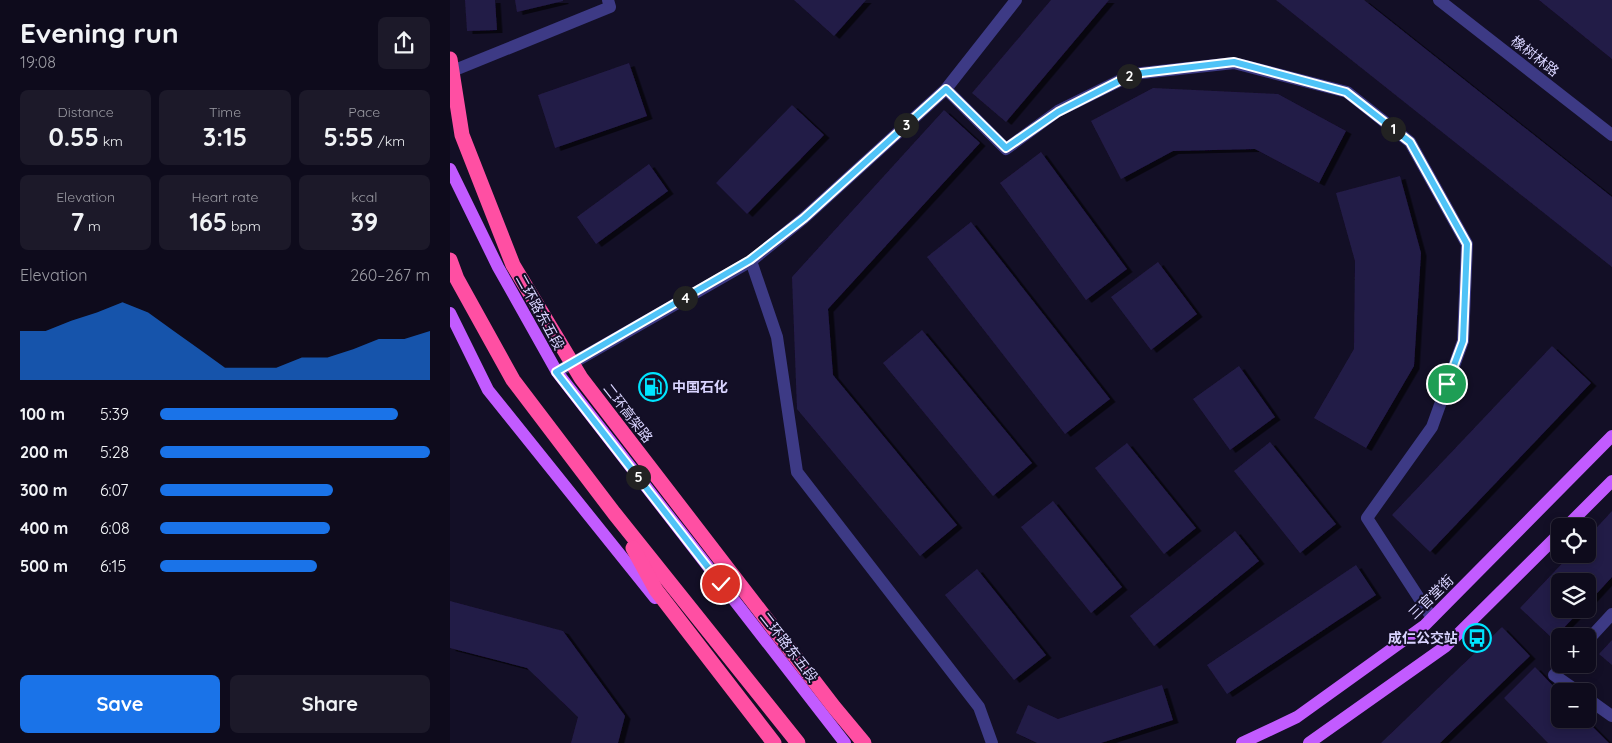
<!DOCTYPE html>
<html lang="en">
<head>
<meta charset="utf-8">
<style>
  body { margin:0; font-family:Quicksand,"Noto Sans SC",sans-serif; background:#1c1929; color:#f1f3f6; height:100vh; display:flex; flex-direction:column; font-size:19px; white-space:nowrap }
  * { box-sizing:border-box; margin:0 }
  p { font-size:16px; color:#9b9ba3 }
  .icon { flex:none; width:28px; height:28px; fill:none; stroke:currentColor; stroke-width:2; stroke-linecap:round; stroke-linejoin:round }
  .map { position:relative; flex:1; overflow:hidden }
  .drawer { display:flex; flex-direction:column; background:#0e0b1c; width:450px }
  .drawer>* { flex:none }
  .fabs { position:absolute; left:1101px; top:518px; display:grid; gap:10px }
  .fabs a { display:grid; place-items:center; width:45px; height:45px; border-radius:8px; background:#0e0b1c; box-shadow:0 2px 8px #0003,0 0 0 1px #2e2b3b; font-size:25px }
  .pin { position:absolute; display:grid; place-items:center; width:42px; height:42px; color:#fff; margin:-21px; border:2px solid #fff; border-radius:50%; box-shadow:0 1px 5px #0007 }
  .km { position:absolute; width:25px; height:25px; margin:-12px; border-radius:50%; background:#222; color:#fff; font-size:14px; line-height:25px; text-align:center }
  .round { display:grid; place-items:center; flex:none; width:52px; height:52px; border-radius:8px; background:#1c1929 }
  .overview { display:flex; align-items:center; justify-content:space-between; height:85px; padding:0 20px }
  h1 { font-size:28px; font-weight:800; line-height:38px }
  .metrics { display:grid; grid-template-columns:repeat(3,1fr); gap:8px; height:85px; padding:5px 20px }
  .metrics div { display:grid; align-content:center; border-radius:8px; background:#1c1929; text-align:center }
  .metrics b { font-size:25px; font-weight:800 }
  .metrics small { font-size:14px; font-weight:400 }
  .metrics p { font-size:14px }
  .chart { height:140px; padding:10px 20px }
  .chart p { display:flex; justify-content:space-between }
  .chart svg { width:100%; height:90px; margin-top:5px; fill:#1a73e8; opacity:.7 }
  .cta { display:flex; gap:10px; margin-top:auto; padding:10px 20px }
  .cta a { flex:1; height:58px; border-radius:8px; background:#1a73e8; color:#fff; font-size:20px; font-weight:800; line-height:58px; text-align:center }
  .cta a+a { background:#1c1929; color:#f1f3f6 }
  ul { padding:0 20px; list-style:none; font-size:16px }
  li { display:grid; grid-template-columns:80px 60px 1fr; align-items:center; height:38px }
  li i { height:12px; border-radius:6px; background:#1a73e8 }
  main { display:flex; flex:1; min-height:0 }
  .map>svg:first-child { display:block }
</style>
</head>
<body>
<main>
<section class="drawer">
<div class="overview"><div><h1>Evening run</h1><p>19:08</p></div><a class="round"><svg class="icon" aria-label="share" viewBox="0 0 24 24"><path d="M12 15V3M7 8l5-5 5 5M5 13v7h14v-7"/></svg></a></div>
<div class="metrics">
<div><p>Distance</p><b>0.55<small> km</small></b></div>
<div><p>Time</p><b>3:15</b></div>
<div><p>Pace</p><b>5:55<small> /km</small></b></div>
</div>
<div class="metrics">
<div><p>Elevation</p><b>7<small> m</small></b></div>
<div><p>Heart rate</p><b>165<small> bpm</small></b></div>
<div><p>kcal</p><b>39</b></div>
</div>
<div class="chart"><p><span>Elevation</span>260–267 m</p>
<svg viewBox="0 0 160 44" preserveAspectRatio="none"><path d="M0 44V20L10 20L20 15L30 11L40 6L50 11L60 20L70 29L80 38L90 38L100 38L110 33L120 33L130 29L140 24L150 24L160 20V44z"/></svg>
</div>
<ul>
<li><b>100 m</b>5:39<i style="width:88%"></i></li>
<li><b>200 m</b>5:28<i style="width:100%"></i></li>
<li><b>300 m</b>6:07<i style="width:64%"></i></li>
<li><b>400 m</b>6:08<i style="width:63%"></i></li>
<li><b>500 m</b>6:15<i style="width:58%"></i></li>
</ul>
<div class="cta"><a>Save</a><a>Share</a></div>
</section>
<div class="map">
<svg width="1162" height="743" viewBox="0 0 1162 743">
  <defs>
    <filter id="shadow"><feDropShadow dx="5.5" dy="3" stdDeviation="0" flood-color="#0009"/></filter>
  </defs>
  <rect width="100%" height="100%" fill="#130f26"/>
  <g fill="#241b47" filter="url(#shadow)">
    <path d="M 15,0 L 45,0 L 47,30 L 17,31 Z"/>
    <path d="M 65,0 L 113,0 L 113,1 L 67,12 Z"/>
    <path d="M 344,0 L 416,0 L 384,36 Z"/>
    <path d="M 601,0 L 659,0 L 556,122 L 522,93 Z"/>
    <path d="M 826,0 L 914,0 L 1162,197 L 1162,267 Z"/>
    <path d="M 1089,0 L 1162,0 L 1162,59 Z"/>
    <path d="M 179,63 L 197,116 L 105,148 L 88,95 Z"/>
    <path d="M 703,88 L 828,94 L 896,131 L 869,183 L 805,149 L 723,151 L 671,179 L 641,121 Z"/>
    <path d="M 342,105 L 374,135 L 297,214 L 266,183 Z"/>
    <path d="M 494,110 L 530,143 L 378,309 L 383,375 L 507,525 L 470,556 L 347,409 L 342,277 Z"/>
    <path d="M 591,152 L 677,269 L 636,300 L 550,183 Z"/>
    <path d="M 199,164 L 218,191 L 146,244 L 127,217 Z"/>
    <path d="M 950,176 L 971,253 L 964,366 L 916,448 L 864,418 L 904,349 L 905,261 L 886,193 Z"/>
    <path d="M 521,222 L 660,399 L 615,434 L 477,257 Z"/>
    <path d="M 708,262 L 747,314 L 701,350 L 661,297 Z"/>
    <path d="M 472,330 L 582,463 L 543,496 L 433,363 Z"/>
    <path d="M 1102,346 L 1141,383 L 980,552 L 942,515 Z"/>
    <path d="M 789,366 L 825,417 L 780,450 L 743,399 Z"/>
    <path d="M 820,442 L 886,524 L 850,553 L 784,471 Z"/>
    <path d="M 677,443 L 746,528 L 714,554 L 645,468 Z"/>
    <path d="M 603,501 L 672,587 L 641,613 L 571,527 Z"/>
    <path d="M 1162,511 L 1162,577 L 1138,603 L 1138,581 L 1110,581 L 1110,609 L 1132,609 L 1103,639 L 1070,608 L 1121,554 L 1138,554 L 1138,537 Z"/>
    <path d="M 785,531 L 809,561 L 704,646 L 680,616 Z"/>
    <path d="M 906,565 L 926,595 L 777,694 L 757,665 Z"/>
    <path d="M 527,569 L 596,655 L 564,680 L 495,595 Z"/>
    <path d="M 0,601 L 113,631 L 175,716 L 168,743 L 121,743 L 128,717 L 77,668 L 0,648 Z"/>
    <path d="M 1052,627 L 1080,656 L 990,743 L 931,743 Z"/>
    <path d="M 1162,640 L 1162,665 L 1149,654 Z"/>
    <path d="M 1085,667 L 1110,693 L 1110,719 L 1135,719 L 1159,743 L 1098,743 L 1054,698 Z"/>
    <path d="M 712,685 L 723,720 L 651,743 L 587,743 L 566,733 L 578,705 L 608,719 Z"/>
  </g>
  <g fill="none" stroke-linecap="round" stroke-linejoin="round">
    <g stroke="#3d3a85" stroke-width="12">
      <path d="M 989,0 L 1162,135"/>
      <path d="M 0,72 L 160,7 L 158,0"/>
      <path d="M 496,89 L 556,149 L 608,111 L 683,74 L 784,63 L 897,92 L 960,142 L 1017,244 L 1013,341 L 982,427 L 917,518 L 982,618"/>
      <path d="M 301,261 L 327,337 L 347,472 L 529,707 L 542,743"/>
      <path d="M 107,372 L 301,261 L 354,218 L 496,89 L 566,0"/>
      <path d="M 1138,640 L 1162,614"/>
      <path d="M 1114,664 L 1104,675 L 1127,691"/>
      <path d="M 1138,699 L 1162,716"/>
    </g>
    <g stroke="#c25bff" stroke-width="12">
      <path d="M 0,169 L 48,267 L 107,372 L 395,743"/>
      <path d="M 0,313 L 38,390 L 205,598"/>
      <path d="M 1117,526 L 1162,481"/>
      <path d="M 792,743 L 847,717 L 975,625 L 1162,436"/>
      <path d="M 859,743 L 996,646 L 1110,533"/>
    </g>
    <g stroke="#ff4fa3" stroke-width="15">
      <path d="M 0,260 L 7,279 L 63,380 L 164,513 L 348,743"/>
      <path d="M 183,548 L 206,590 L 324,743"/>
    </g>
    <path stroke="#ff4fa3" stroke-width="15" d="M 0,59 L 12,135 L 63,265 L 131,378 L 384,707 L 414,743"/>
  </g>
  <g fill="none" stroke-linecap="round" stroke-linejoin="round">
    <defs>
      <path id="route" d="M 271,584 L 106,372 L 300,260 L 354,218 L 496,89 L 556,148 L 608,112 L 683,74 L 784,62 L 896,92 L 960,142 L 1017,244 L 1013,341 L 997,384"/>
    </defs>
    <use href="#route" stroke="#fff" stroke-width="10"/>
    <use href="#route" stroke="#4fc3f7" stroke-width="6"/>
  </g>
  <defs>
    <symbol id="fuel-ring" viewBox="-11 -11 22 22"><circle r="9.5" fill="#130f26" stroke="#00e5ff" stroke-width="1.5"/><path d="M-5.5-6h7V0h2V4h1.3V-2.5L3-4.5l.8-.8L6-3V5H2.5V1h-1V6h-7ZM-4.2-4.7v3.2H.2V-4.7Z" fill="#00e5ff"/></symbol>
    <symbol id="bus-ring" viewBox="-11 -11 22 22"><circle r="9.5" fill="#130f26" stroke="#00e5ff" stroke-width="1.5"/><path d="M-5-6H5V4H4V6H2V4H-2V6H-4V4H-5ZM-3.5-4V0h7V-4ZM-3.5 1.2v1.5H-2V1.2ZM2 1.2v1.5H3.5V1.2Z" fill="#00e5ff"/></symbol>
  </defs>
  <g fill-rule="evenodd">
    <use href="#fuel-ring" x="187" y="371" width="32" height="32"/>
    <use href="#bus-ring" x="1011" y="622" width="32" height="32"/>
  </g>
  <g text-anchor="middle" stroke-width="4" stroke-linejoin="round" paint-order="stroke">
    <g font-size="14" fill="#d9d4ff" stroke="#130f26">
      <text transform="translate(1085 56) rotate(38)" y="5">橡树林路</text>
      <text transform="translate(90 312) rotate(61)" y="5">二环路东五段</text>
      <text transform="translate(178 413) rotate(52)" y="5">二环高架路</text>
      <text transform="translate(981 597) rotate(-44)" y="5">三官堂街</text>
      <text transform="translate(339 647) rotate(52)" y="5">二环路东五段</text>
    </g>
    <g font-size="14" font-weight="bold" fill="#d9d4ff" stroke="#130f26" text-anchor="start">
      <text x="222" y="392">中国石化</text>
      <text x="1008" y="643" text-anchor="end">成仁公交站</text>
    </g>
  </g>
</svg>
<div class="fabs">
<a><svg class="icon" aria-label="locate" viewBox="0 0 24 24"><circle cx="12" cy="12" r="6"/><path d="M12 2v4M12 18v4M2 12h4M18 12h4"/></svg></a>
<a><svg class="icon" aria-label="layers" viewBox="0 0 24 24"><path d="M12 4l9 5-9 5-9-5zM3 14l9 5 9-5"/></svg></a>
<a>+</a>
<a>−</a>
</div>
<div class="pin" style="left:997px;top:384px;background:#1e9e55"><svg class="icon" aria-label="arrive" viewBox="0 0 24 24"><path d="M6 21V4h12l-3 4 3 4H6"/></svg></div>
<div class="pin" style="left:271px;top:584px;background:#d93025"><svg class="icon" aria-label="check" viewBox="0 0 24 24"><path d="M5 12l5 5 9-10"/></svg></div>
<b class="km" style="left:943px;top:129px">1</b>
<b class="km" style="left:679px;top:76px">2</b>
<b class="km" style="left:456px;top:125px">3</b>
<b class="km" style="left:235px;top:298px">4</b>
<b class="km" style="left:188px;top:477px">5</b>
</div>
</main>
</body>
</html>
